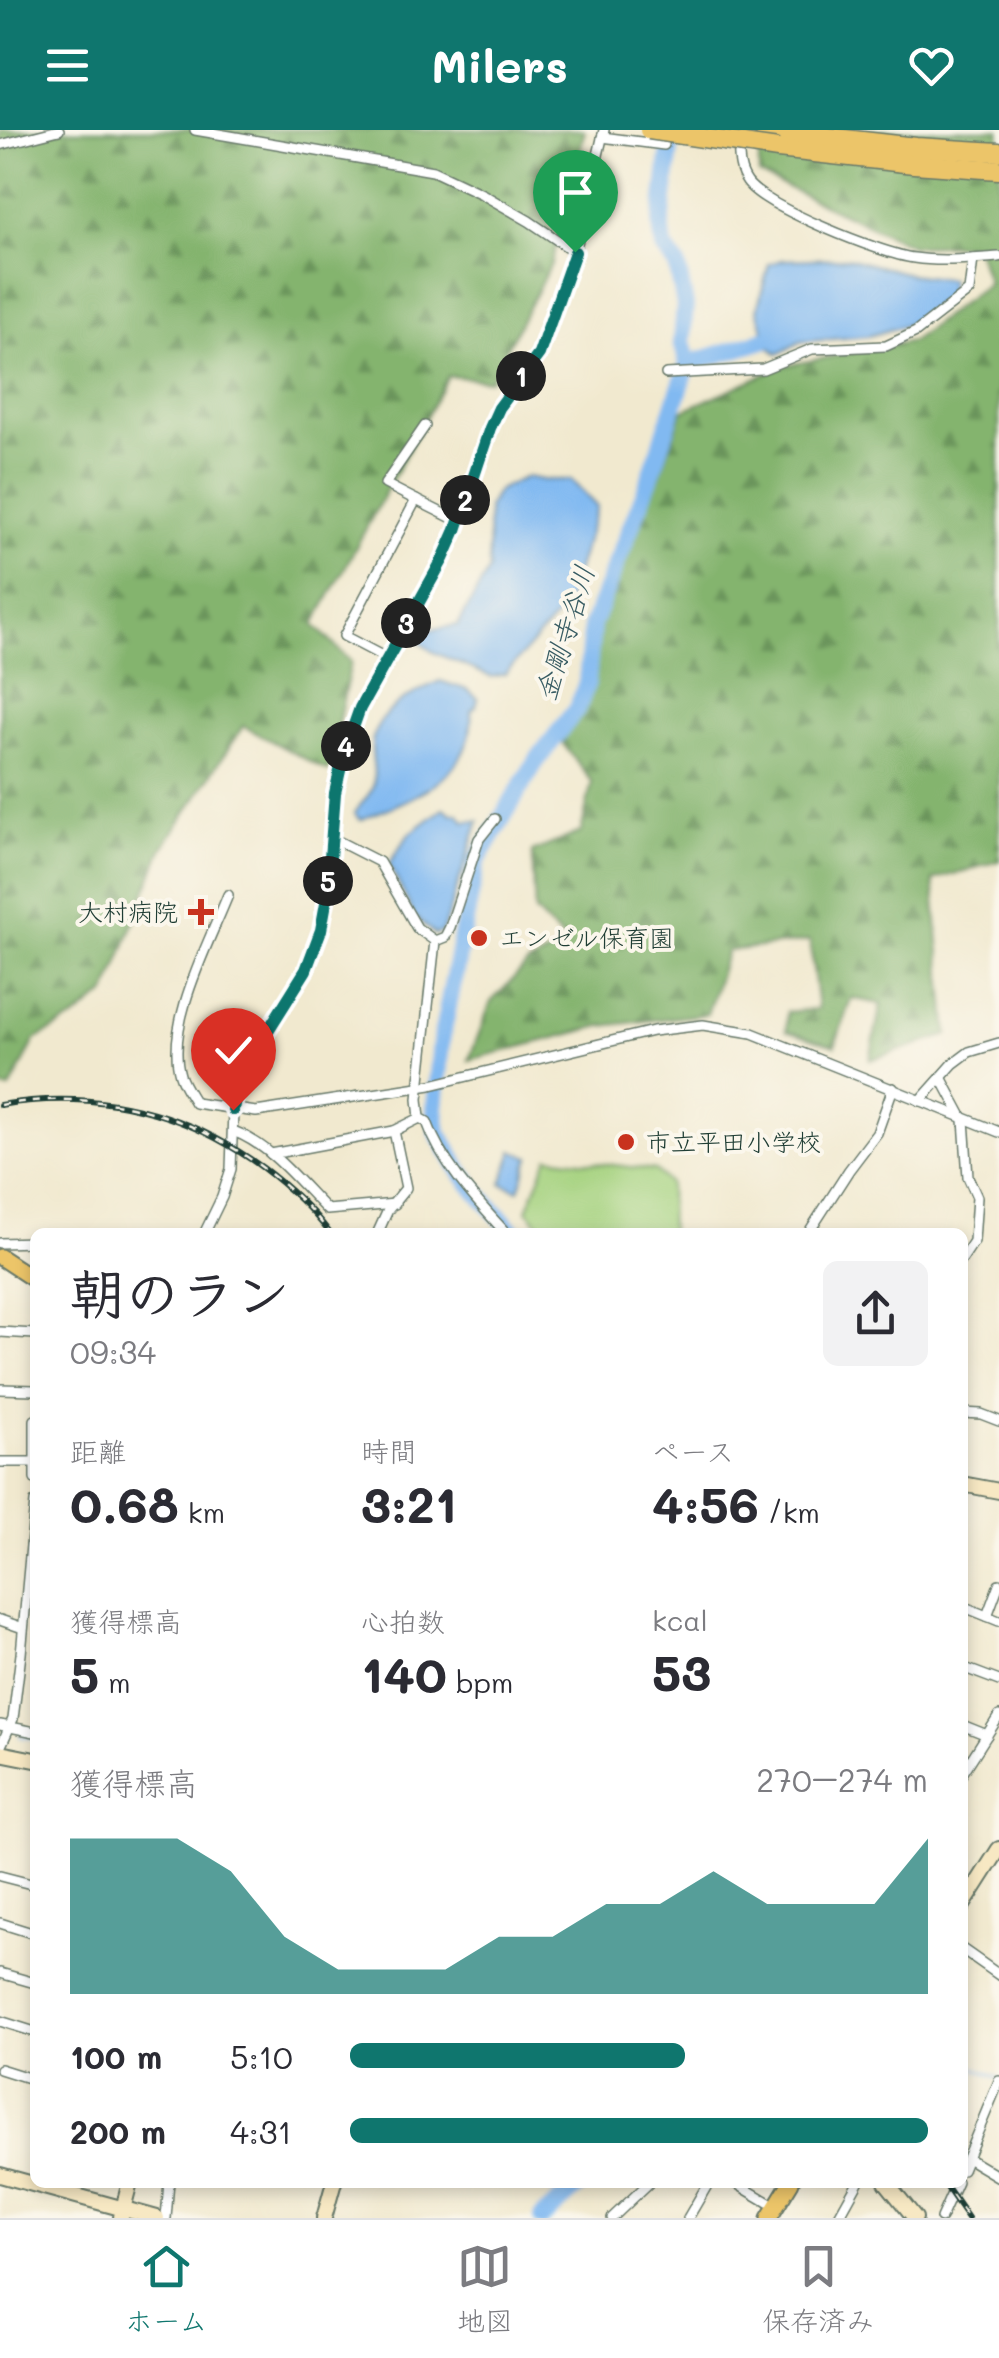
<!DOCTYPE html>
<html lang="ja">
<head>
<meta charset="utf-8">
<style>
  body { margin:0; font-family:Mali,"Klee One",sans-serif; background:#f2f2f3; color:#2b2b33; height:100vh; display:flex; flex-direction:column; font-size:38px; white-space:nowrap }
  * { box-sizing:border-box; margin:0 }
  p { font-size:32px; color:#7c7c81 }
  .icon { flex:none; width:55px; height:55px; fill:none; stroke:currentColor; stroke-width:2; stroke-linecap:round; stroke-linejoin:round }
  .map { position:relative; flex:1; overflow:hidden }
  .sheet { position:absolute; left:30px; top:1098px; width:938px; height:960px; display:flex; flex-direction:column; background:#fff; border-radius:15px; box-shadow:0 5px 15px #0003 }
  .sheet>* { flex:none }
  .pin { position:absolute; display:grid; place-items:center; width:85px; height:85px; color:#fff; margin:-102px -42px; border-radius:50% 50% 50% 0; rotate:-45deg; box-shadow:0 0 10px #0007 }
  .pin .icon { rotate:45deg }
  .km { position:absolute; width:50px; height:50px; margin:-25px; border-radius:50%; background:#222; color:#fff; font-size:28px; line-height:50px; text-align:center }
  .round { display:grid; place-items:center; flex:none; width:105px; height:105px; border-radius:15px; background:#f2f2f3 }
  .headline { display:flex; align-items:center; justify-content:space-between; height:170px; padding:0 40px }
  h1 { font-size:55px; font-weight:700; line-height:75px }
  .stats { display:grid; grid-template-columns:repeat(3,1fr); gap:15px; height:170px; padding:10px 40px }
  .stats div { display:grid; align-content:center }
  .stats b { font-size:50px; font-weight:700 }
  .stats small { font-size:28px; font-weight:400 }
  .stats p { font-size:28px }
  .chart { height:280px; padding:20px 40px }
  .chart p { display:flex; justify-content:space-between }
  .chart svg { width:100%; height:180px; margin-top:10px; fill:#0f766e; opacity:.7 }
  ul { padding:0 40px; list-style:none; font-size:32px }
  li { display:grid; grid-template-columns:160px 120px 1fr; align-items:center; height:75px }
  li i { height:25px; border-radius:12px; background:#0f766e }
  header { display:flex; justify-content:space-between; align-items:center; height:130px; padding:0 40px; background:#0f766e; color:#fff; font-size:45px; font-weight:700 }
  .tab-bar { display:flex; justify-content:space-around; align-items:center; height:140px; border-top:2px solid #e1e1e2; background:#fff; font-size:28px; color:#7c7c81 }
  .tab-bar a { display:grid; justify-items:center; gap:5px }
  .tab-bar .selected { color:#0f766e }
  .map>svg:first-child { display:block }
</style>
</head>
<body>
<header><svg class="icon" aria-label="menu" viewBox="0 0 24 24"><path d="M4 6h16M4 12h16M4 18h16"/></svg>Milers<svg class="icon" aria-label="heart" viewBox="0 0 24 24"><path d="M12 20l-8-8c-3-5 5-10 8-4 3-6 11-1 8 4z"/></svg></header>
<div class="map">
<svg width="999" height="2088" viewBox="0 0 999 2088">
  <defs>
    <pattern id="forest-firs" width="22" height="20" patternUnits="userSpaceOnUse" patternTransform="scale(2.5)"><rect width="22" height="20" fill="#84b46e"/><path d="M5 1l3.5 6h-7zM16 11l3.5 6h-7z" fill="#6b945b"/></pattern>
  </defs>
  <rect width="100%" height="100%" fill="#fbf7ec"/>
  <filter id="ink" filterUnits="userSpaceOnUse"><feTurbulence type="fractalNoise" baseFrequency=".01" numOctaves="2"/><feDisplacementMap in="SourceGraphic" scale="20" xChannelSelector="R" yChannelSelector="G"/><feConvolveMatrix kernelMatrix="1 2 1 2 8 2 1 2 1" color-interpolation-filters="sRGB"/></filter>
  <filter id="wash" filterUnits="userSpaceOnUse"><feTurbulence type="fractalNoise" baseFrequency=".0048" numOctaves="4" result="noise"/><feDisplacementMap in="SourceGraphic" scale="40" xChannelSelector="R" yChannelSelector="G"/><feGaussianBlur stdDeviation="2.25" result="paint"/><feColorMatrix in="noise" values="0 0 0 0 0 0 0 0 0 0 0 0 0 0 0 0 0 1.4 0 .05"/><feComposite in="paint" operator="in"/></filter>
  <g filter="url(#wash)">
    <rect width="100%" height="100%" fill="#f1e9cf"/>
    <g fill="url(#forest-firs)" stroke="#527851" stroke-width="2.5">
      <path d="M 0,0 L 585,0 L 551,134 L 490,250 L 448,246 L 314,495 L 351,532 L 328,641 L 243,596 L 162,719 L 107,863 L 76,887 L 35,910 L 10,959 L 0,958 Z"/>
      <path d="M 759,0 L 999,0 L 999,731 L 933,750 L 948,905 L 870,930 L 881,874 L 851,868 L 835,916 L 786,901 L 787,882 L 818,879 L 810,811 L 727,821 L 707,884 L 601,896 L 469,930 L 491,872 L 527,835 L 567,813 L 535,782 L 532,722 L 581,702 L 592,652 L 561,611 L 592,560 L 598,494 L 659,346 L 682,281 L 783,236 L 912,211 L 988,153 L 975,114 L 912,116 L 759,44 Z"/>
    </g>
    <path fill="#a5d27f" stroke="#62885a" stroke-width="2.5" d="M 548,1027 L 655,1040 L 669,1053 L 670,1102 L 546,1102 L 527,1080 Z"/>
    <g fill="#81b9f1" stroke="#507b92" stroke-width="2.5">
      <path d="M 847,128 L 909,144 L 950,149 L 949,165 L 913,193 L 869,206 L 800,212 L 778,224 L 769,217 L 757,180 L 769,134 L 782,130 Z"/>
      <path d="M 526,347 L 543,350 L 571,350 L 597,377 L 565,477 L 505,544 L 491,547 L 433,522 L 418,511 L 430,500 L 458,495 L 489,440 L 488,377 L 498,360 Z"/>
      <path d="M 440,551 L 468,560 L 478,569 L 476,576 L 471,581 C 476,648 410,669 360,690 L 354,683 C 360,675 370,666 373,656 C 377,641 369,623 373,608 C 382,577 414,563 440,551 Z"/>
      <path d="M 444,678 L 452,684 L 458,683 L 464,691 L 479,691 L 444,797 L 441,802 L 435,805 L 415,787 L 389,734 L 409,704 Z"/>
      <path d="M 513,1021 L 530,1027 L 519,1060 L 502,1054 Z"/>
    </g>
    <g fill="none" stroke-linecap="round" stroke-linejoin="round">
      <g stroke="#81b9f1" stroke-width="2.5">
        <path d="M 20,1606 L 35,1608"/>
        <path d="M 962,1933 L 998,1947"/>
      </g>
      <g stroke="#81b9f1" stroke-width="18">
        <path d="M 688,234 L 767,209"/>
        <path d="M 514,1102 L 477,1062 L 459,1039 L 438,1002 L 435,979 L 441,911 L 477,731 L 535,633 L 578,577 L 587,552 L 592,495 L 649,351 L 688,234 L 682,212 L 685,175 L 677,135 L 664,118 L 661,95 L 672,0"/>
        <path d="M 542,2088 L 582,2052"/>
      </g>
    </g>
  </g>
  <g filter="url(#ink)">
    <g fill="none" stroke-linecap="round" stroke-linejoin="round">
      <defs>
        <g id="street">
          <path d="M 195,0 L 433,41 L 482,64 L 529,91 L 575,122"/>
          <path d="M 737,0 C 740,18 736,36 747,52 C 764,77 882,124 914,128 C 941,132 971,129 999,127"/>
          <path d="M 602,7 L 664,15 L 664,0"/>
          <path d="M 0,15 L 59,0"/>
          <path d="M 666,244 L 763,239 L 812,219 L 886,216 L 916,202 L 969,161 L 973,129"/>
          <path d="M 416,370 L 385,354 L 425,296"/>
          <path d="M 386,528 L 344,506 L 416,370 L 458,391"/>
          <path d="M 332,708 L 379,732 L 417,798 L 435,811 L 418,969 L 420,988 L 427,992 C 442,1034 476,1070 505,1102"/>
          <path d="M 228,765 C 209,813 165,894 180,945 C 183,955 190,964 195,973 L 256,982 L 431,955 L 653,901 L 703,895 L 752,903 L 999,1002"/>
          <path d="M 435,811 L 445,807 L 450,797 L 479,709 L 495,689"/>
          <path d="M 942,949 L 964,990 L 968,1047 L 977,1067 L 974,1111 L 962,1129"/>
          <path d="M 920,971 L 953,934 L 969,922 L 999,913"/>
          <path d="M 233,1001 C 271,1015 299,1052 327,1080 L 395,1074"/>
          <path d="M 271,1024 L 394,1001"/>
          <path d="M 205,1102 L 222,1067 L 231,1039 L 233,980 L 238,952 L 257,918 L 306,839 L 321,800 L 327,767 L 335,663 L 344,623 L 360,578 L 443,429 L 499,278 L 539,224 L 575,122 L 604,0"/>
          <path d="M 378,1102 L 388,1080 L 406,1058 L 394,1001 L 420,988"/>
          <path d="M 809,1102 L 849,1040 L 877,1003 L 893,958"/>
          <path d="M 0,1113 L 35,1112"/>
          <path d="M 0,1202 L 35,1204"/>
          <path d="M 0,1259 L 35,1260"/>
          <path d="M 962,1283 L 981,1284 L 999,1291"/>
          <path d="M 35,1290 L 35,1349"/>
          <path d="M 0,1332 L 34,1332"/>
          <path d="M 962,1476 L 999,1491"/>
          <path d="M 987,1486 L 999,1454"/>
          <path d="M 0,1490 L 23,1498"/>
          <path d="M 962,1537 L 999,1551"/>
          <path d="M 0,1595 L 35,1602"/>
          <path d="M 962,1595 L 987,1605"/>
          <path d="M 0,1618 L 13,1589 L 21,1524 L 35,1372"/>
          <path d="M 962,1644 L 999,1586"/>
          <path d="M 0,1746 L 35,1755"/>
          <path d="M 0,1793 L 35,1804"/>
          <path d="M 962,1819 L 999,1845"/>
          <path d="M 0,1843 L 35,1853"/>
          <path d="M 0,1891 L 35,1902"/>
          <path d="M 0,1939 L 35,1950"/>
          <path d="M 967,2028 L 999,2047"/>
          <path d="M 962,2040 L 999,1951"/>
          <path d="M 734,2052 L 776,2077"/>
          <path d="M 166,2088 L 169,2052"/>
          <path d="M 612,2088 L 650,2052"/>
          <path d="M 688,2088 L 709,2052"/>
          <path d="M 838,2088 L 858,2052"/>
          <path d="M 941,2088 L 957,2052"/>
        </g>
        <g id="secondary">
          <path d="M 962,1354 L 999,1361"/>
          <path d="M 0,1623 L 35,1630"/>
          <path d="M 962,1777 L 999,1719"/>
          <path d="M 0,2045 L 157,2088"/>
          <path d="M 886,2052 L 915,2088"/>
          <path d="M 121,2087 L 130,2052"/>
          <path d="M 324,2088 L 334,2052"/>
        </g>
        <g id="primary">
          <path d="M 0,1127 L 35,1150"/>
          <path d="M 769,2088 L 791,2052"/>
        </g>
        <g id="highway">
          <path d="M 764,0 L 916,17 L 999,22"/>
          <path d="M 778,19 L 914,34 L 999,40"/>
        </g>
      </defs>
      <use href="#street" stroke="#68796a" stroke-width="12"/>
      <use href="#secondary" stroke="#68796a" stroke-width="18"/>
      <use href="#primary" stroke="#68796a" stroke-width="19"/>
      <use href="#highway" stroke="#68796a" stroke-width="21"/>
      <use href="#street" stroke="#fff" stroke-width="9"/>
      <use href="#secondary" stroke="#f7e8c3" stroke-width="14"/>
      <use href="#primary" stroke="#ecc569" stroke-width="15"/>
      <use href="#highway" stroke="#ecc569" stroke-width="18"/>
      <defs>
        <g id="rail">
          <path d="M 0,975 C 97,959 184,980 263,1038 C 288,1057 310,1077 329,1102"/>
          <path d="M 943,2052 L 968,2088"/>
        </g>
      </defs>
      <use href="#rail" stroke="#1f3d34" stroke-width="6"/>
      <use href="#rail" stroke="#fbf7ec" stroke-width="2.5" stroke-dasharray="8" stroke-linecap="butt"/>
      <defs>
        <path id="highway-bridge" d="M 649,0 L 778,19"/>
      </defs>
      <use href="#highway-bridge" stroke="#68796a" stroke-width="21" stroke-linecap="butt"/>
      <use href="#highway-bridge" stroke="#ecc569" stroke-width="18"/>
    </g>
  </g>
  <g fill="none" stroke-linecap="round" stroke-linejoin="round" filter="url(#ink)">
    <defs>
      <path id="route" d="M 233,980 L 238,952 L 257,918 L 306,840 L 321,800 L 327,767 L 335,663 L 344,623 L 360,578 L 443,429 L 456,400 L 490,298 L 499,278 L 539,224 L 575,122"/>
    </defs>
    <use href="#route" stroke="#fff" stroke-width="20"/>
    <use href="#route" stroke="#0f766e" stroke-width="12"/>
  </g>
  <g fill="#c8321e" stroke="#fbf7ec" stroke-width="4">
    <path d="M196 767h10v10h10v10h-10v10h-10v-10h-10v-10h10z"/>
    <circle cx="479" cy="808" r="10"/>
    <circle cx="626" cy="1012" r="10"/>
  </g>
  <g text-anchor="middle" stroke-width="8" stroke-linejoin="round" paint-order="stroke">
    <g font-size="25" fill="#1f3d34" stroke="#fbf7ec" text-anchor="start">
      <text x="178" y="791" text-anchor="end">大村病院</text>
      <text x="499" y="817">エンゼル保育園</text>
      <text x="646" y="1021">市立平田小学校</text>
    </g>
    <g font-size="28" font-style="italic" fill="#385c63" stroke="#fbf7ec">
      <text transform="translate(565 503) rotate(-73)" y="10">金剛寺谷川</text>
    </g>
  </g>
</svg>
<div class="pin" style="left:575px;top:122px;background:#1e9e55"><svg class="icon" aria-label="arrive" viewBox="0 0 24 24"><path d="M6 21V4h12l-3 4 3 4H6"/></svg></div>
<div class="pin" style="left:233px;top:980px;background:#d93025"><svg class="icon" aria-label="check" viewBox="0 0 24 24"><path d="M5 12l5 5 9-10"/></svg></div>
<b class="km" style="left:521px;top:246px">1</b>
<b class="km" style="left:465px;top:370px">2</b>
<b class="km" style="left:406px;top:493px">3</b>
<b class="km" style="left:346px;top:616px">4</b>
<b class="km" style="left:328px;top:751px">5</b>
<section class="sheet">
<div class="headline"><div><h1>朝のラン</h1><p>09:34</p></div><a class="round"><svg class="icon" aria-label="share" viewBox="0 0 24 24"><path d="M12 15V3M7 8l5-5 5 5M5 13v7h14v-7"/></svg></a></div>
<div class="stats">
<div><p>距離</p><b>0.68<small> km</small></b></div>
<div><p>時間</p><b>3:21</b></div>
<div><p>ペース</p><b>4:56<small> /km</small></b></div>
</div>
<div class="stats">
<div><p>獲得標高</p><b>5<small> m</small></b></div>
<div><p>心拍数</p><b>140<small> bpm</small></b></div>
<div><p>kcal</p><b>53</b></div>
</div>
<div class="chart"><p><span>獲得標高</span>270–274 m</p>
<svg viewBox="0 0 160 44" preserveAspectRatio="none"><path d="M0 44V6L10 6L20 6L30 14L40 30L50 38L60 38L70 38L80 30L90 30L100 22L110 22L120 14L130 22L140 22L150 22L160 6V44z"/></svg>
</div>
<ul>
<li><b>100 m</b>5:10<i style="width:58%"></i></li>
<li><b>200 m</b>4:31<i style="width:100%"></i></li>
</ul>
</section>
</div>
<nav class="tab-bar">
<a class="selected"><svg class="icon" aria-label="home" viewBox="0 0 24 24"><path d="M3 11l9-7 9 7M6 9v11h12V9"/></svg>ホーム</a>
<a><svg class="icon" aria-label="map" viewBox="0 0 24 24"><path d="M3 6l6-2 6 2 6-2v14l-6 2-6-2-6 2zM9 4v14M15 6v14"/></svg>地図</a>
<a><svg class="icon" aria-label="saved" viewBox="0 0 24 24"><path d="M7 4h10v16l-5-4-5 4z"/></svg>保存済み</a>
</nav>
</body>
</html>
